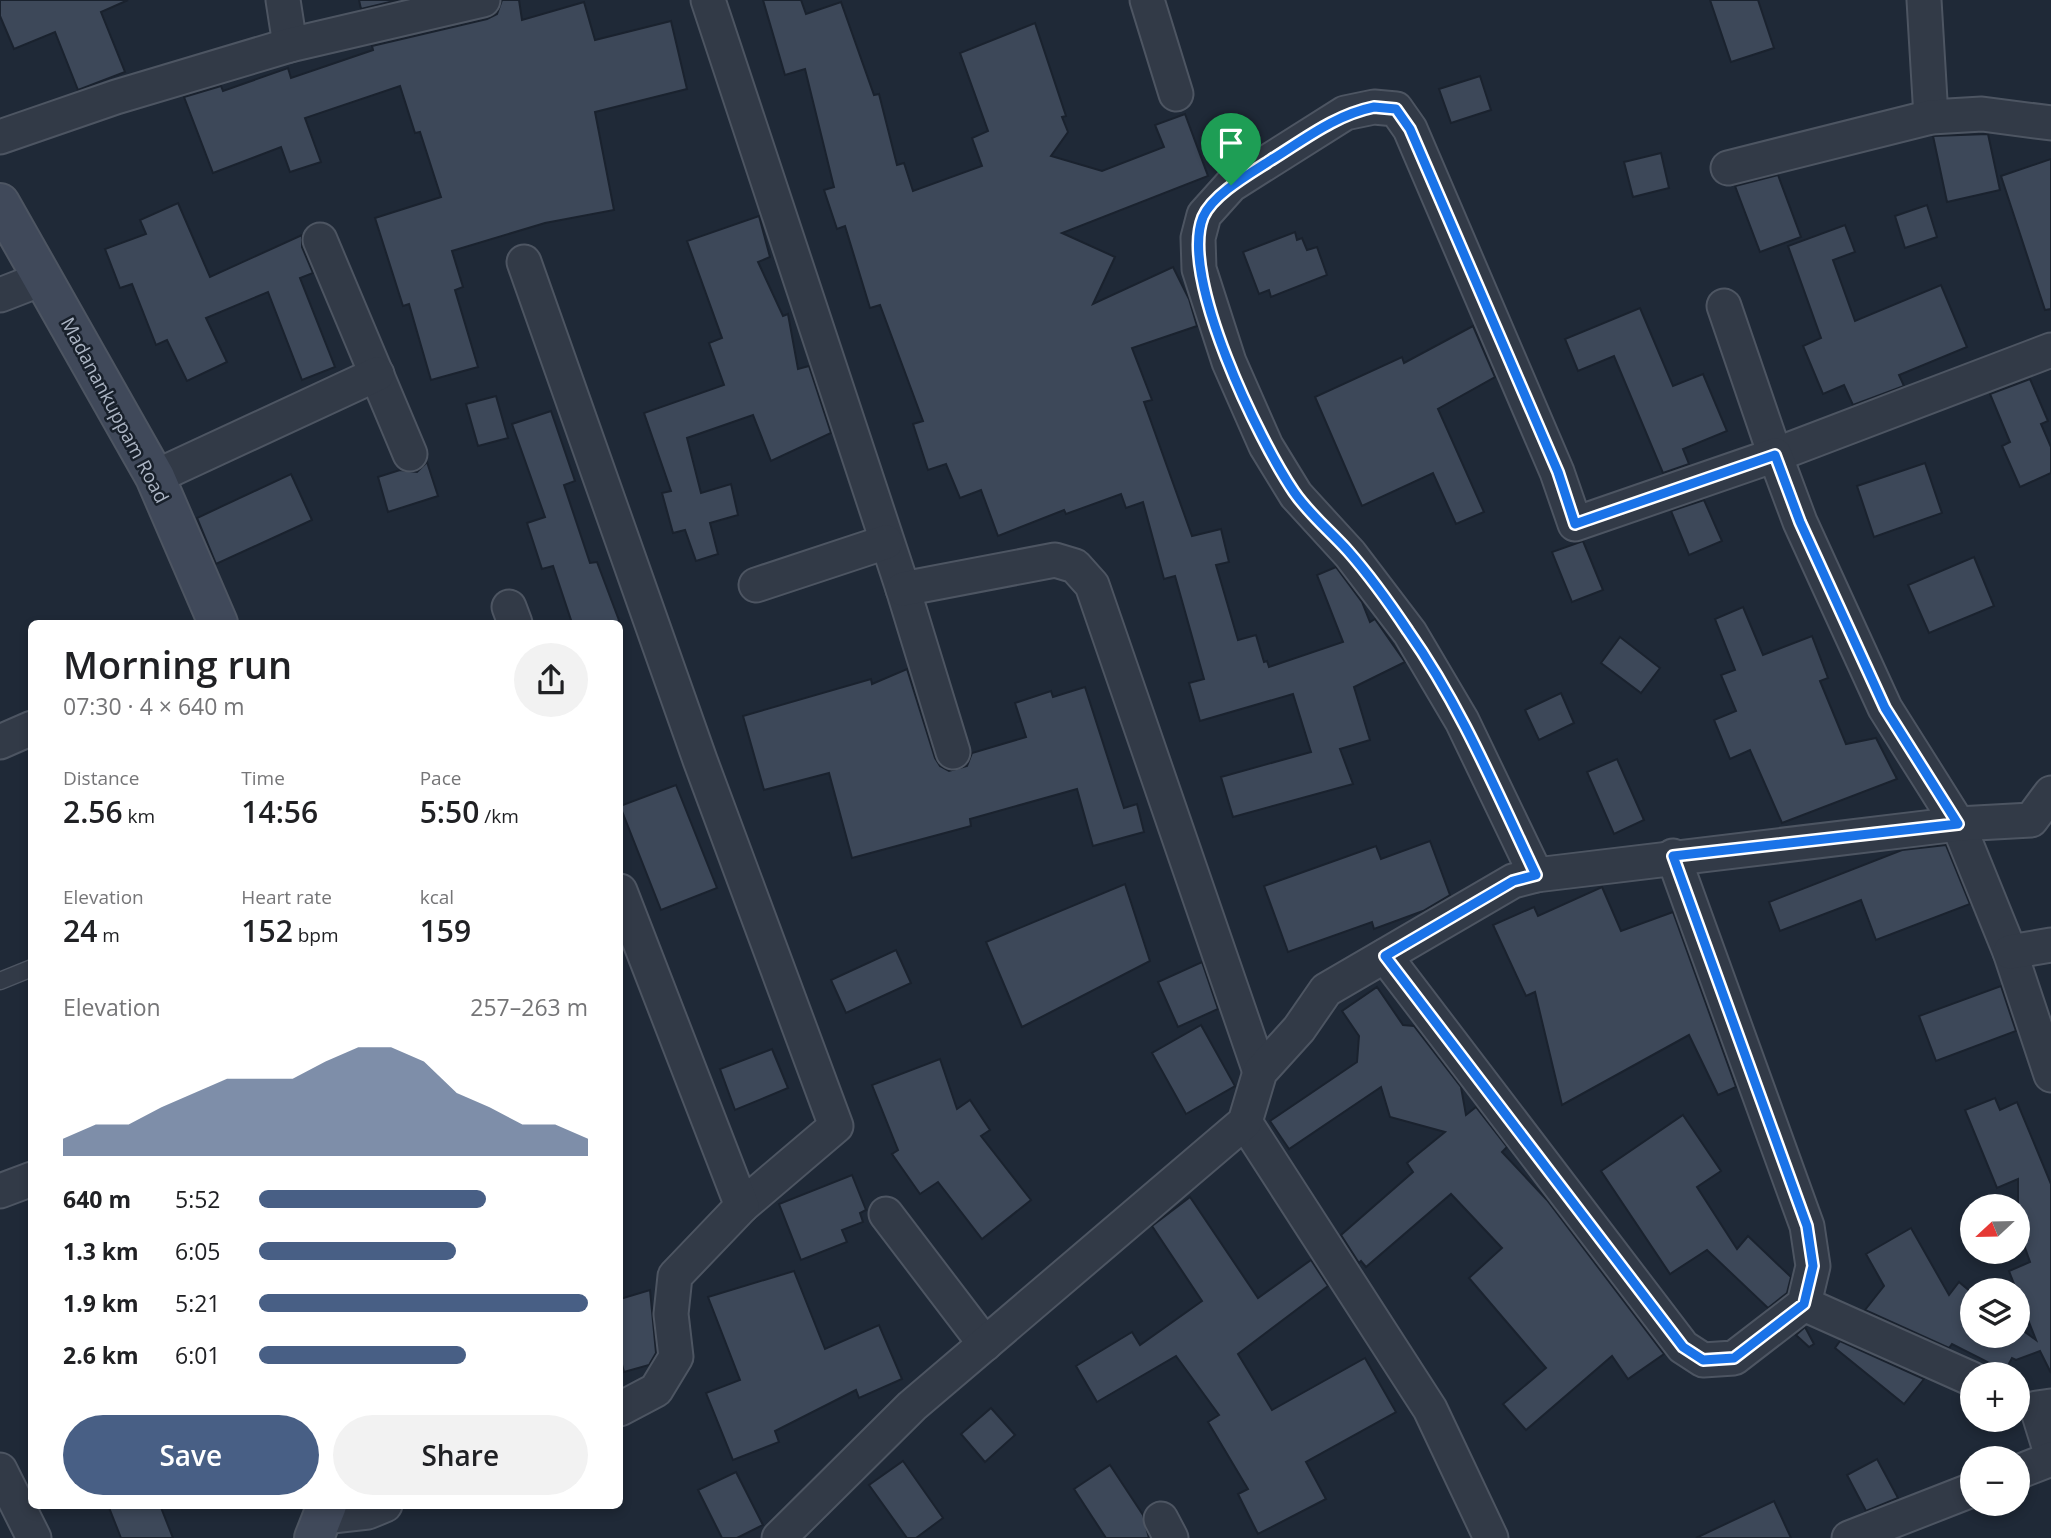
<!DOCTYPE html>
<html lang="en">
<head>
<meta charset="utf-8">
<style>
  body { margin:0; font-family:"Open Sans",sans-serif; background:#f2f2f2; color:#202124; height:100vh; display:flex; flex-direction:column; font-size:26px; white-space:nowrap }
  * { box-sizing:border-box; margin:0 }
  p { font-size:23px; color:#757577 }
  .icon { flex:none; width:38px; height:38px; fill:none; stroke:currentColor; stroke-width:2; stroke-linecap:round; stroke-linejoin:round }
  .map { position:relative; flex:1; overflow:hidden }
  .panel { position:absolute; left:28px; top:620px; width:595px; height:889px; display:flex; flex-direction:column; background:#fff; border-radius:10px; box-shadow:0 4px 10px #0003 }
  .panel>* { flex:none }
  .needle { width:46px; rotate:248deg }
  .buttons { position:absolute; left:1960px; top:1194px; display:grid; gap:14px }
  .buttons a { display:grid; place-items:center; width:70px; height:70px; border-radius:50%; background:#fff; box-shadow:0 4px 10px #0003; font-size:35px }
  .pin { position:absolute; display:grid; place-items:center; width:60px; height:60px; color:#fff; margin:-72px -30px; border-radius:50% 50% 50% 0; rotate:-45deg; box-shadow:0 0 7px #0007 }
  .pin .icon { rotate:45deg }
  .round { display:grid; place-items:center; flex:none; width:74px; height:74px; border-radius:37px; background:#f2f2f2 }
  .headline { display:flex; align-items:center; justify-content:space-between; height:119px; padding:0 35px }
  h1 { font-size:38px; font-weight:600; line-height:52px }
  .stats { display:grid; grid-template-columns:repeat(3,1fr); gap:10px; height:119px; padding:7px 35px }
  .stats div { display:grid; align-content:center }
  .stats b { font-size:30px; font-weight:600 }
  .stats small { font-size:19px; font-weight:400 }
  .stats p { font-size:19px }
  .chart { height:196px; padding:14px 35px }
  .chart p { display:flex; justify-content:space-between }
  .chart svg { width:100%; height:126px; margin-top:7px; fill:#485f85; opacity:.7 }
  .button { display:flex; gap:14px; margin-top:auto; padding:14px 35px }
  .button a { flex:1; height:80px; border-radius:42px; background:#485f85; color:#fff; font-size:28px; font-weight:600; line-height:80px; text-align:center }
  .button a+a { background:#f2f2f2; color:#202124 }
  ul { padding:0 35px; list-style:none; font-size:23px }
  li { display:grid; grid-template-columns:112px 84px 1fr; align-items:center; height:52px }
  li i { height:18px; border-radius:9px; background:#485f85 }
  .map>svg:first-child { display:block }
</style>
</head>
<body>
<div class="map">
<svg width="2051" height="1538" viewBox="0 0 2051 1538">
  <rect width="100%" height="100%" fill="#1f2937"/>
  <g fill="#3d4859" stroke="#1a222e" stroke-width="2">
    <path d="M 0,0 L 128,0 L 101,12 L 125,72 L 78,90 L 55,32 L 14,49 L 0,16 Z"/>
    <path d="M 359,0 L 398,0 L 361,9 Z"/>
    <path d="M 502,0 L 519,0 L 522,20 L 584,2 L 595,40 L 671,21 L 687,89 L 595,112 L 614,210 L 545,223 L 452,251 L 463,287 L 455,290 L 478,367 L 431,380 L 409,304 L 403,306 L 375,218 L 441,197 L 420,132 L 415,133 L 400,86 L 305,118 L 321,162 L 290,172 L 281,147 L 213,173 L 184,97 L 221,86 L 223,91 L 288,68 L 291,78 L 373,50 L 372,46 L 487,19 L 497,14 Z"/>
    <path d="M 763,0 L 801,0 L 806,14 L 841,2 L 874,95 L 879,94 L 897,165 L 904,163 L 913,191 L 982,166 L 972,138 L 988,131 L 960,53 L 1035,23 L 1066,116 L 1062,117 L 1068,132 L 1051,156 L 1102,171 L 1164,147 L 1155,125 L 1185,114 L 1208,176 L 1062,233 L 1115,257 L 1093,304 L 1173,267 L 1189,299 L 1197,326 L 1132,348 L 1152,400 L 1144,402 L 1192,536 L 1221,529 L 1229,562 L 1216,565 L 1238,640 L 1256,635 L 1264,662 L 1267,661 L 1269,667 L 1343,642 L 1317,575 L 1336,567 L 1362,602 L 1370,622 L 1375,619 L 1405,662 L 1354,687 L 1370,740 L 1340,749 L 1353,784 L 1233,817 L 1221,777 L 1311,752 L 1293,694 L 1200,721 L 1189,683 L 1204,679 L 1175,576 L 1164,579 L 1143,502 L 1126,508 L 1121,494 L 1066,514 L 1064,510 L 998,536 L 981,490 L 960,498 L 946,464 L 928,470 L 913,424 L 923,421 L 880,305 L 870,308 L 845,226 L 837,229 L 824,190 L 834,187 L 805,69 L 785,75 Z"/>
    <path d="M 1710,0 L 1758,0 L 1774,48 L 1731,62 Z"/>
    <path d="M 1480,76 L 1491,110 L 1451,123 L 1439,89 Z"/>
    <path d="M 1988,134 L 2000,190 L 1947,202 L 1933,136 Z"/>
    <path d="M 1661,153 L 1669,188 L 1633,197 L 1624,162 Z"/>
    <path d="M 2051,159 L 2051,309 L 2045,310 L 2001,176 Z"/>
    <path d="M 1778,175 L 1801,237 L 1760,252 L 1735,186 Z"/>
    <path d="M 178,203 L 210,277 L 302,235 L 302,247 L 313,273 L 300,278 L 335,367 L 302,380 L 268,292 L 206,318 L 227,362 L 187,381 L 167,340 L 156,345 L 132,284 L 120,288 L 105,249 L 146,234 L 140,220 Z"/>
    <path d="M 1927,205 L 1937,237 L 1905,248 L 1895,216 Z"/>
    <path d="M 759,216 L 770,257 L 758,262 L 783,316 L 788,314 L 798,369 L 809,366 L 831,433 L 771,461 L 753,415 L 687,438 L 701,493 L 731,484 L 738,515 L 710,523 L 718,554 L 696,561 L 685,530 L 673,533 L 662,493 L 671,491 L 644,413 L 724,385 L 709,343 L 722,338 L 687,241 Z"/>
    <path d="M 1845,225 L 1855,252 L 1833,260 L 1855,321 L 1941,285 L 1967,347 L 1899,375 L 1904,386 L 1853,405 L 1844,385 L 1823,394 L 1803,346 L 1821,338 L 1788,246 Z"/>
    <path d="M 1295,232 L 1297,240 L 1302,238 L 1307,250 L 1317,247 L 1327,275 L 1271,297 L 1269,290 L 1259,294 L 1243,252 Z"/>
    <path d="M 1640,308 L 1673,386 L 1703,374 L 1727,431 L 1683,449 L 1689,464 L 1663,473 L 1614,356 L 1578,371 L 1565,339 Z"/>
    <path d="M 1473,326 L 1495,377 L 1438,409 L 1484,512 L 1456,524 L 1433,473 L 1362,506 L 1315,397 L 1402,357 L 1404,363 Z"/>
    <path d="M 2030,379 L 2048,421 L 2041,424 L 2051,447 L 2051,473 L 2020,487 L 2002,446 L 2010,442 L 1990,394 Z"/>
    <path d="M 496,396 L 508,438 L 478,446 L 466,404 Z"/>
    <path d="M 551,411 L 575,481 L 564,485 L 590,563 L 597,562 L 620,623 L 572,623 L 553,566 L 542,569 L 527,523 L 545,517 L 512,424 Z"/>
    <path d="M 427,462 L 438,496 L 388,512 L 378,477 L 400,470 L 417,472 Z"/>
    <path d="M 1925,463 L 1942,513 L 1874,537 L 1857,486 Z"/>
    <path d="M 291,474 L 312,520 L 216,564 L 197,518 Z"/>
    <path d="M 1704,500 L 1722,541 L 1689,555 L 1671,511 Z"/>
    <path d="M 1583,541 L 1603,590 L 1572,602 L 1552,552 Z"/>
    <path d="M 1974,557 L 1994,606 L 1929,633 L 1908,585 Z"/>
    <path d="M 1743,607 L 1763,655 L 1812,636 L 1828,678 L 1820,681 L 1846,744 L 1876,738 L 1897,779 L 1782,823 L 1750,750 L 1730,759 L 1714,720 L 1736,711 L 1721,675 L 1735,670 L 1715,619 Z"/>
    <path d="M 1620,637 L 1660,668 L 1641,693 L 1601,663 Z"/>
    <path d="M 907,669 L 935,758 L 940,766 L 949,771 L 967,766 L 972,753 L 1026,737 L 1015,703 L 1051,691 L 1053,697 L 1085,687 L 1124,808 L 1137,804 L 1144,832 L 1093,846 L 1077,789 L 970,819 L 971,826 L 852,858 L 829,773 L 764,790 L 743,716 L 871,679 L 872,684 Z"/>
    <path d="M 1561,693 L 1574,723 L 1539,740 L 1525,710 Z"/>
    <path d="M 1617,759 L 1644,820 L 1614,834 L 1587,772 Z"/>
    <path d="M 676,785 L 717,888 L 661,910 L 620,806 Z"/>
    <path d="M 1430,841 L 1450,895 L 1423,911 L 1374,929 L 1372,922 L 1288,952 L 1264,886 L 1376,846 L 1381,859 Z"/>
    <path d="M 1946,845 L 1970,904 L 1876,940 L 1861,900 L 1780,931 L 1769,902 L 1902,850 Z"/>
    <path d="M 1125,884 L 1150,961 L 1022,1027 L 986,942 Z"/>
    <path d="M 1602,887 L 1621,931 L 1673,912 L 1736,1087 L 1718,1095 L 1689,1035 L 1562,1105 L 1535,992 L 1526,996 L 1493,925 L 1534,907 L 1538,916 Z"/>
    <path d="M 896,950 L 911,983 L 846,1013 L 831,980 Z"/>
    <path d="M 1202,962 L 1218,1009 L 1178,1027 L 1158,982 Z"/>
    <path d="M 2001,986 L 2016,1031 L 1936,1061 L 1919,1016 Z"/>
    <path d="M 1377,987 L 1403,1025 L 1414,1026 L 1461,1087 L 1466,1115 L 1476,1107 L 1507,1147 L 1502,1152 L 1547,1200 L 1664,1354 L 1628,1379 L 1612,1356 L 1526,1430 L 1503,1404 L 1546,1368 L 1469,1278 L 1502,1248 L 1451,1194 L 1366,1267 L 1361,1261 L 1359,1263 L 1341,1235 L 1413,1172 L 1407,1163 L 1445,1132 L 1390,1117 L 1381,1087 L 1289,1149 L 1270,1121 L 1357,1062 L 1359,1036 L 1342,1011 Z"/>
    <path d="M 1201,1025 L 1235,1086 L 1186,1114 L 1152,1053 Z"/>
    <path d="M 772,1049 L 788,1088 L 735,1110 L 720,1069 Z"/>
    <path d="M 940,1059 L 957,1109 L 970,1100 L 990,1130 L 981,1136 L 1031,1200 L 982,1239 L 938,1182 L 920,1194 L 892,1154 L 898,1150 L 872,1085 Z"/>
    <path d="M 1995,1098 L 2000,1110 L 2017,1102 L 2051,1184 L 2051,1373 L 2040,1351 L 2016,1360 L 2012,1358 L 2005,1371 L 1952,1344 L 1949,1348 L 1865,1310 L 1884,1286 L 1866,1254 L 1911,1228 L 1949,1295 L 1959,1282 L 1972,1293 L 1972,1335 L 2018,1335 L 2018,1327 L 2036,1340 L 2009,1271 L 2030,1262 L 2018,1228 L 2018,1179 L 1997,1188 L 1965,1110 Z"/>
    <path d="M 1683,1115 L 1721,1171 L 1697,1187 L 1737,1249 L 1748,1236 L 1791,1277 L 1787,1293 L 1768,1308 L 1707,1250 L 1670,1274 L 1601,1171 Z"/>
    <path d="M 852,1175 L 866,1210 L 860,1213 L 863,1222 L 842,1230 L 847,1242 L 801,1260 L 779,1204 Z"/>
    <path d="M 1190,1197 L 1258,1298 L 1311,1260 L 1328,1286 L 1238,1354 L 1272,1410 L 1365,1358 L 1396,1412 L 1306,1462 L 1326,1499 L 1258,1534 L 1238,1494 L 1248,1489 L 1208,1422 L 1219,1415 L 1176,1356 L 1097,1402 L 1076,1366 L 1132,1332 L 1140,1345 L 1202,1301 L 1152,1226 Z"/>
    <path d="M 794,1271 L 825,1349 L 879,1325 L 902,1379 L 859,1398 L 856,1390 L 775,1431 L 779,1442 L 733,1460 L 706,1393 L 740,1380 L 708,1297 Z"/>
    <path d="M 650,1290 L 656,1353 L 649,1365 L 624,1372 L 620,1357 L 620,1299 Z"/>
    <path d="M 1805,1327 L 1814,1344 L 1809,1347 L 1796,1335 Z"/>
    <path d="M 1840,1341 L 1924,1379 L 1904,1404 L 1835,1348 Z"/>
    <path d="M 991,1408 L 1015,1435 L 985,1462 L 961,1434 Z"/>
    <path d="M 1877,1459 L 1898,1498 L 1866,1511 L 1847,1475 Z"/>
    <path d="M 903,1461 L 943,1518 L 916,1538 L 907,1538 L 869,1485 Z"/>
    <path d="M 1110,1465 L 1143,1515 L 1149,1538 L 1106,1538 L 1074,1489 Z"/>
    <path d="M 736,1472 L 763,1525 L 737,1538 L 722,1538 L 698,1490 Z"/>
    <path d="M 1774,1501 L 1791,1538 L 1696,1538 Z"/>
    <path d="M 108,1505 L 160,1505 L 173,1538 L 121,1538 Z"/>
  </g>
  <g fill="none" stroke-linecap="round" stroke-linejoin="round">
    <defs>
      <path id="lane" d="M 0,981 L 32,968"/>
      <g id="street">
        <path d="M 283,0 L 290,45"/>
        <path d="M 708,0 L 903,589 L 953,752"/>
        <path d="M 1147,0 L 1176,94"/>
        <path d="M 1924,0 L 1931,117"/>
        <path d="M 0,137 L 116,97 L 290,45 L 483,0"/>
        <path d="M 1728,168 L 1931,117 L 1982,114 L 2051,123"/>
        <path d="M 320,240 L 410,454"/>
        <path d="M 524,262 L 700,760 L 836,1126 L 742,1206"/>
        <path d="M 0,295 L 44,278"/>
        <path d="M 1724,306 L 1775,455 L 2051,350"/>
        <path d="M 155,477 L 377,374"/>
        <path d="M 756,585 L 886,542"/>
        <path d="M 903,589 L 1055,560 L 1075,566 L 1092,585 L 1260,1072"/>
        <path d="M 509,607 L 515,623"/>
        <path d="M 0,742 L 32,728"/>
        <path d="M 1536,875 L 1462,721 L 1410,633 L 1350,554 L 1296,495 L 1266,446 L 1229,362 L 1199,269 L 1198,238 L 1204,215 L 1231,185 L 1345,113 L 1374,107 L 1396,109 L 1410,129 L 1557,472 L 1575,524 L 1775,455 L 1800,522 L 1885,708 L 1958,824 L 2010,952 L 2051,1075"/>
        <path d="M 620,891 L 742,1206 L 675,1276 L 671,1314 L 676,1357 L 656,1390 L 620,1409"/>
        <path d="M 2010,952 L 2051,945"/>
        <path d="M 1385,956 L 1683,1347 L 1703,1360 L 1734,1358 L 1804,1304 L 1813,1266 L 1807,1226 L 1673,856"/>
        <path d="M 1245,1122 L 1430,1409 L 1491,1538"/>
        <path d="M 0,1191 L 32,1179"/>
        <path d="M 886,1214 L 985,1344"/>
        <path d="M 1804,1304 L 1972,1379"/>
        <path d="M 2051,1406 L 2037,1408 L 2051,1453"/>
        <path d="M 0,1470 L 34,1538"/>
        <path d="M 2018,1472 L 2051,1459"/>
        <path d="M 323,1517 L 368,1512 L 385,1505"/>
        <path d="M 1161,1519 L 1171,1538"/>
        <path d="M 779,1538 L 912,1406 L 1245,1122 L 1260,1072 L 1299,1029 L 1326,990 L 1513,881 L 1536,875 L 1958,824 L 2031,820 L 2051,793"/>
        <path d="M 1849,1538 L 1972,1490"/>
      </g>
      <g id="secondary">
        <path d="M 0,203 L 155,477 L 218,623"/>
        <path d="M 314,1538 L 327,1505"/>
      </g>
    </defs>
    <use href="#lane" stroke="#4d5562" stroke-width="19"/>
    <use href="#street" stroke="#4d5562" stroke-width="37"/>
    <use href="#secondary" stroke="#4d5562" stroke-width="42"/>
    <use href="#lane" stroke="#323a47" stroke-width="16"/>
    <use href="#street" stroke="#323a47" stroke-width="33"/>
    <use href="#secondary" stroke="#40495a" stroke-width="38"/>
  </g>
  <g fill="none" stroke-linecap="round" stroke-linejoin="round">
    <defs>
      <path id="route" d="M 1374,107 L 1396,109 L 1410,129 L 1558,472 L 1575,524 L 1775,455 L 1800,522 L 1885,708 L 1958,824 L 1673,856 L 1807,1226 L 1813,1266 L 1804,1304 L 1734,1358 L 1703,1360 L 1683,1347 L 1385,956 L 1513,881 L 1536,875 C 1497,793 1461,706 1408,631 C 1390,604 1370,576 1348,551 C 1331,532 1309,514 1294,492 C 1259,440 1179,277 1203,217 C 1213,194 1251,173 1271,160 C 1305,139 1335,115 1374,107 Z"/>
    </defs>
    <use href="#route" stroke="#fff" stroke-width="14"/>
    <use href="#route" stroke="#1a73e8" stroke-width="9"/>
  </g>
  <g text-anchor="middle" stroke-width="5" stroke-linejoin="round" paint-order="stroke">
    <g font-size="19" fill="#acb5c4" stroke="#18202b">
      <text transform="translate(115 410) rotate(62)" y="7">Madanankuppam Road</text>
    </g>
  </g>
</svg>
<div class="buttons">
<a><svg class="needle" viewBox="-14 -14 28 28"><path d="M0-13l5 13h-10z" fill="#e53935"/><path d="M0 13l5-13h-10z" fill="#757577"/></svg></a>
<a><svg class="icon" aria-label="layers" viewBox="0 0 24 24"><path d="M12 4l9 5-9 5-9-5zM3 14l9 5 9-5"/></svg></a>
<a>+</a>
<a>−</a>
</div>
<div class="pin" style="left:1231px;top:185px;background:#1e9e55"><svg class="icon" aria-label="arrive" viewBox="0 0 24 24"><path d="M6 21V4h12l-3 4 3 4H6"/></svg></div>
<section class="panel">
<div class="headline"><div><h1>Morning run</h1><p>07:30 · 4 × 640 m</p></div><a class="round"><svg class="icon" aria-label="share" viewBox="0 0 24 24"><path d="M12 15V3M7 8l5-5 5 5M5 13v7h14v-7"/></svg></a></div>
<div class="stats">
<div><p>Distance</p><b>2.56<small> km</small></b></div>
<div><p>Time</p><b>14:56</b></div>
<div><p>Pace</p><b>5:50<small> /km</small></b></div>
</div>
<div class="stats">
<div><p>Elevation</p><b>24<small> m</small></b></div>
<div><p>Heart rate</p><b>152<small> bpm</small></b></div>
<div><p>kcal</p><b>159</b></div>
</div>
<div class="chart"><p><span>Elevation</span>257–263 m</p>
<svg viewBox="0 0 160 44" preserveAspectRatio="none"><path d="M0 44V38L10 33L20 33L30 27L40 22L50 17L60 17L70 17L80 11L90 6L100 6L110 11L120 22L130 27L140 33L150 33L160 38V44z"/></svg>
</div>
<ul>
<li><b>640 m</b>5:52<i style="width:69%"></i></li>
<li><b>1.3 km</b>6:05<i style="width:60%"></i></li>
<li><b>1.9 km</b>5:21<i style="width:100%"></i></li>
<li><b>2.6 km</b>6:01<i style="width:63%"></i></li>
</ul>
<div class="button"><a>Save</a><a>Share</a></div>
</section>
</div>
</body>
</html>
